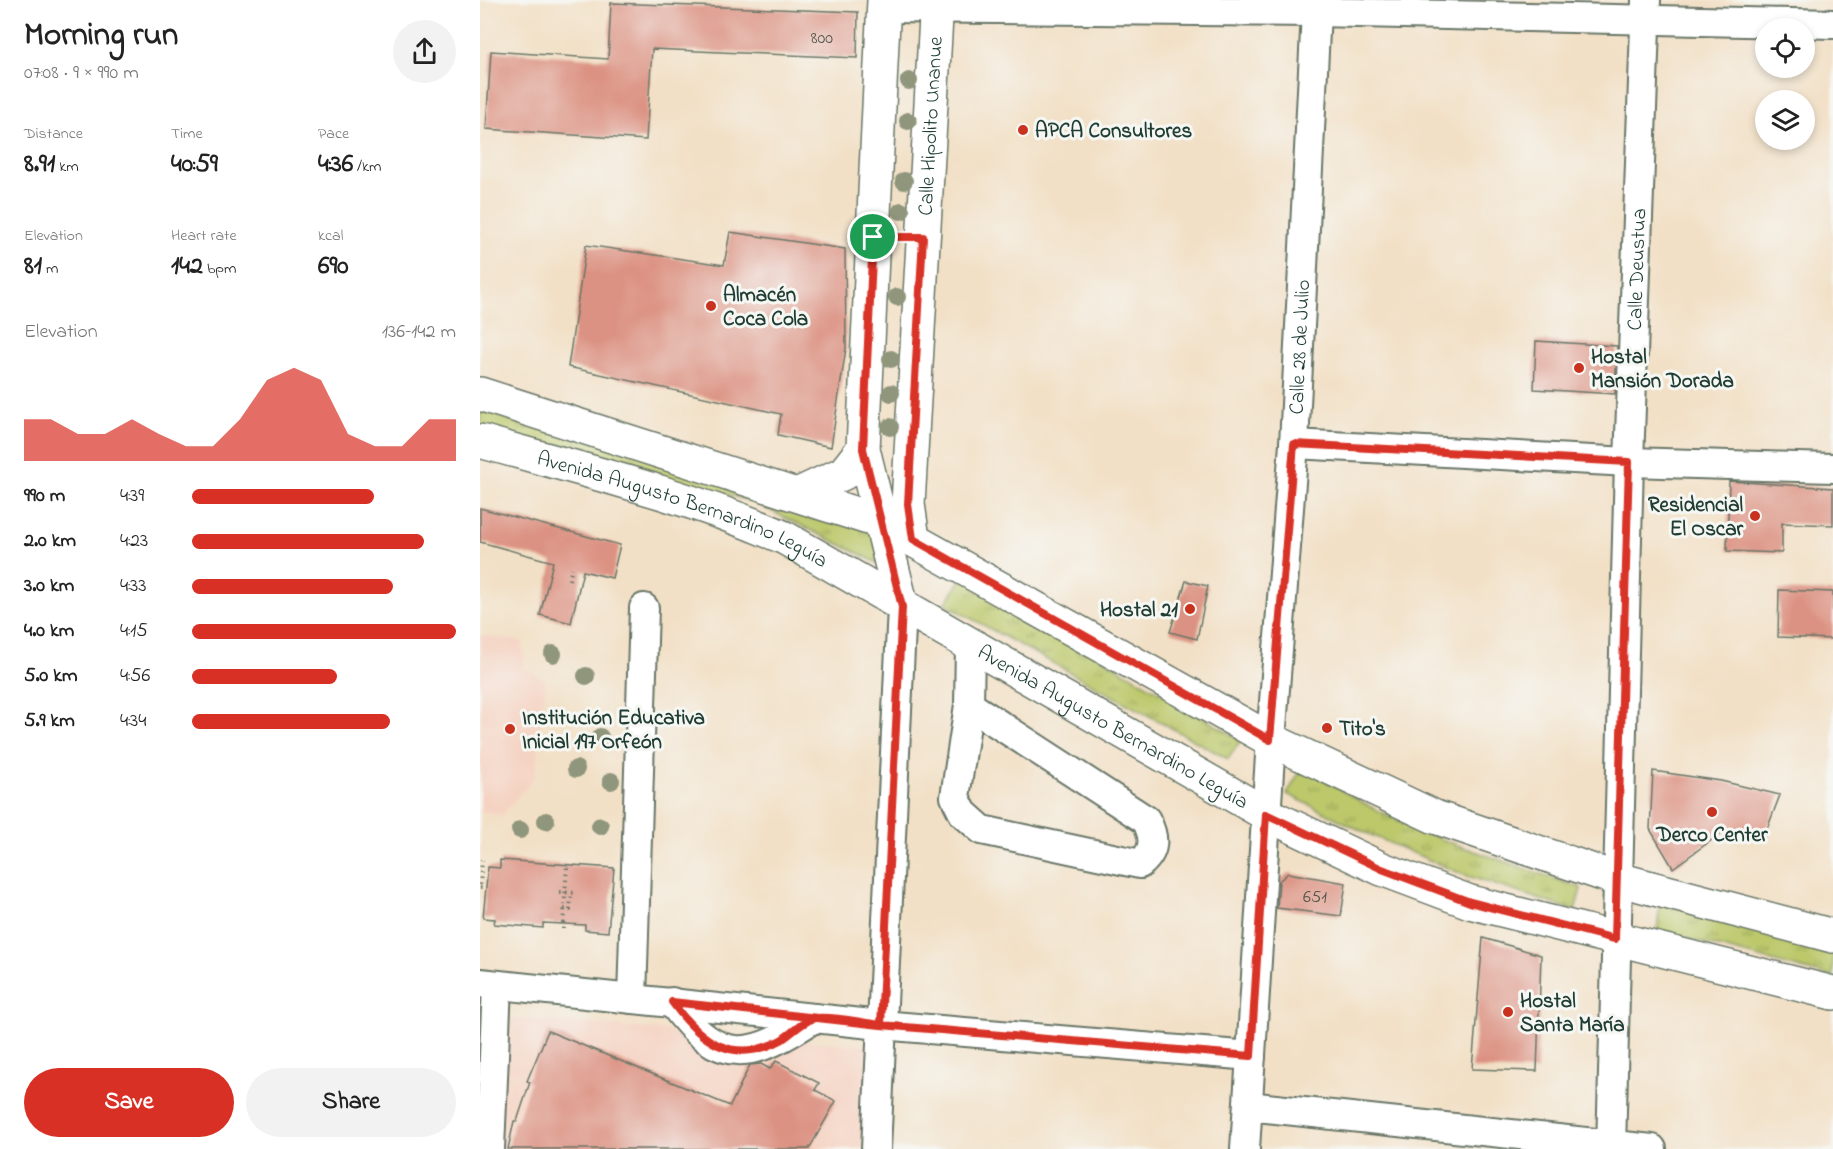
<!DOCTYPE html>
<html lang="en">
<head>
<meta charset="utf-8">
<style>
  body { margin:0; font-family:"Indie Flower",sans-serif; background:#f2f2f2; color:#222; height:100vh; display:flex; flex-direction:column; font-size:22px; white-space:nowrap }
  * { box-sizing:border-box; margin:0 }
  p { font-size:20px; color:#767676 }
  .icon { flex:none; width:33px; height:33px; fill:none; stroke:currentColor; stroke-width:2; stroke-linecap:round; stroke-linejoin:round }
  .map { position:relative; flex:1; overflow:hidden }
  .sheet { display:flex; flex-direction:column; background:#fff; width:480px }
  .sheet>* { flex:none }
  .fabs { position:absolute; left:1275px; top:18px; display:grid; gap:12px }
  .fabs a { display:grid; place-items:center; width:60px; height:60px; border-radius:50%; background:#fff; box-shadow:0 3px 9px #0003; font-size:30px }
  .pin { position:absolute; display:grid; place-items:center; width:51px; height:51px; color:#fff; margin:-26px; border:3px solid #fff; border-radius:50%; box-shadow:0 2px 6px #0007 }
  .round { display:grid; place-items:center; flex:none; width:63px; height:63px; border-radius:32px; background:#f2f2f2 }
  .headline { display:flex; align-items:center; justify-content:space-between; height:102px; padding:0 24px }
  h1 { font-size:33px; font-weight:800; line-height:45px }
  .figures { display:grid; grid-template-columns:repeat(3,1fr); gap:9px; height:102px; padding:6px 24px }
  .figures div { display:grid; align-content:center }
  .figures b { font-size:26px; font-weight:800 }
  .figures small { font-size:16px; font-weight:400 }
  .figures p { font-size:16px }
  .chart { height:168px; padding:12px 24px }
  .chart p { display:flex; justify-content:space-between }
  .chart svg { width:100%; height:108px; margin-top:6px; fill:#d93025; opacity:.7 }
  .cta { display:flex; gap:12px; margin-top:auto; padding:12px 24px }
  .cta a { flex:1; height:69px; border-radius:36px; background:#d93025; color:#fff; font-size:24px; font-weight:800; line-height:69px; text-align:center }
  .cta a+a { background:#f2f2f2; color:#222 }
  ul { padding:0 24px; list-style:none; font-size:20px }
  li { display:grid; grid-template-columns:96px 72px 1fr; align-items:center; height:45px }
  li i { height:15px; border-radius:8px; background:#d93025 }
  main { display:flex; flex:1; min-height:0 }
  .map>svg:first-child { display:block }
</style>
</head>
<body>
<main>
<section class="sheet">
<div class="headline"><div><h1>Morning run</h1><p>07:08 · 9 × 990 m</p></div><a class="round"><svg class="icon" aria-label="share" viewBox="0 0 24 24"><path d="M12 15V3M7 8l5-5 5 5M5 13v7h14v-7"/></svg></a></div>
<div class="figures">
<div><p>Distance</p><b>8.91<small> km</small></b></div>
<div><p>Time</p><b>40:59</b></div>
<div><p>Pace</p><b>4:36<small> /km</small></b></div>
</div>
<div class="figures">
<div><p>Elevation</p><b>81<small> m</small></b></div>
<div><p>Heart rate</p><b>142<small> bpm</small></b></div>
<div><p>kcal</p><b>690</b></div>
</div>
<div class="chart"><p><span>Elevation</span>136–142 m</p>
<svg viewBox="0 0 160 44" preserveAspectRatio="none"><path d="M0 44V27L10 27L20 33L30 33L40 27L50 33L60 38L70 38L80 27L90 11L100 6L110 11L120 33L130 38L140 38L150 27L160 27V44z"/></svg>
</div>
<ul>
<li><b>990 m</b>4:39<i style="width:69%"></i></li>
<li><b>2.0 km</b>4:23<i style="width:88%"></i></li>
<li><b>3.0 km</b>4:33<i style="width:76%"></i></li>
<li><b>4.0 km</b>4:15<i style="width:100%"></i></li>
<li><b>5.0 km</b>4:56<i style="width:55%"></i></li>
<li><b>5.9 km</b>4:34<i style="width:75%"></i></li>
</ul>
<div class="cta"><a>Save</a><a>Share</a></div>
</section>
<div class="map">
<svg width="1353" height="1149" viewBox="0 0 1353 1149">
  <defs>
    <pattern id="grass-tufts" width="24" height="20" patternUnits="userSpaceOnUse" patternTransform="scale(1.5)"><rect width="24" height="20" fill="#bcc86a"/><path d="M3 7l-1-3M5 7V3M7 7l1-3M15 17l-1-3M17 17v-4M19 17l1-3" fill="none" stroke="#98a458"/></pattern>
  </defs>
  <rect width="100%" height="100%" fill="#f6f6f2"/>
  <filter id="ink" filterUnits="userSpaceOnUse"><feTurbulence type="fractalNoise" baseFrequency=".0167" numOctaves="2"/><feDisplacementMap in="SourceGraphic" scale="12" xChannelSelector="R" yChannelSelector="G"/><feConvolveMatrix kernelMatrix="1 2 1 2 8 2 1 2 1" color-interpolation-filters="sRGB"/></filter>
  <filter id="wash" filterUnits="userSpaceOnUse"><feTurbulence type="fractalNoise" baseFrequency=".008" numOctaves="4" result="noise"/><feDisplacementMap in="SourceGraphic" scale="24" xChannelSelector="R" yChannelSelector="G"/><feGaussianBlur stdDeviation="1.35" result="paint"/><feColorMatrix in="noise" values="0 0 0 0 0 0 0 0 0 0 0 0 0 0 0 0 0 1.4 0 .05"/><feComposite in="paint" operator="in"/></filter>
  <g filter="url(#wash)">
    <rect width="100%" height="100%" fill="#f2e0c6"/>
    <g fill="#f5d3c2">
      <path d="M 0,635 L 42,641 L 45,668 L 66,681 L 55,777 L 22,815 L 0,811 Z"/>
      <path d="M 0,1016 L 391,1046 L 387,1149 L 0,1149 Z"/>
    </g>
    <g fill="url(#grass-tufts)" stroke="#6e824f" stroke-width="1.5">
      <path d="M 0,396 L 400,533 L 398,563 L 271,501 L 0,427 Z"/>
      <path d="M 483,577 L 761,740 L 748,759 L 465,604 Z"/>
      <path d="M 822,767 L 896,810 L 963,840 L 1101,888 L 1095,911 L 982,874 L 884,832 L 807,794 Z"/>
      <path d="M 1180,901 L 1353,951 L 1353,977 L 1177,931 Z"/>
    </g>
    <g id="blocks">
      <g fill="#dc9282">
        <path d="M 131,3 L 378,12 L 377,58 L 172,49 L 166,140 L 6,129 L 11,51 L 128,59 Z"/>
        <path d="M 250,232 L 365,249 L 366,348 L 351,447 L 298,435 L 301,414 L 88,367 L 106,245 L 244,265 Z"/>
        <path d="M 1056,341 L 1137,346 L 1135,394 L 1054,389 Z"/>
        <path d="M 1249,481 L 1353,488 L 1353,525 L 1302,523 L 1302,553 L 1247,551 Z"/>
        <path d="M 0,508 L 140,545 L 132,578 L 103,571 L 91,623 L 60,615 L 73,562 L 0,542 Z"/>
        <path d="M 706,581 L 728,586 L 717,639 L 690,632 Z"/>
        <path d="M 1299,590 L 1353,592 L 1353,639 L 1298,637 Z"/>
        <path d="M 1173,771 L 1241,781 L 1300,795 L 1284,837 L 1247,829 L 1193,868 L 1170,829 Z"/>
        <path d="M 20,860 L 134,868 L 128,932 L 105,930 L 105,925 L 63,923 L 63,928 L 14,924 L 15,919 L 3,918 L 8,867 L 20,868 Z"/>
        <path d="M 808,873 L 866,883 L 861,916 L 797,908 L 799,881 Z"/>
        <path d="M 1003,938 L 1061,955 L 1057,1071 L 992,1069 Z"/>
        <path d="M 68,1031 L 250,1106 L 270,1065 L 281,1064 L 290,1069 L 296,1061 L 339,1083 L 335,1090 L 356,1101 L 329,1149 L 28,1149 L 34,1121 L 37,1121 L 50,1082 L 47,1081 Z"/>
      </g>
    </g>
  </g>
  <g filter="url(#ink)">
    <use href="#blocks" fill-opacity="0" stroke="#697667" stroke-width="1.5"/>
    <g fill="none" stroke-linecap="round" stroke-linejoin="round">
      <defs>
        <g id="minor">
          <path d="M 403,8 L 836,12 L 1353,24"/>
          <path d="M 814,444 L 1149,462 L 1353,468"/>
          <path d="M 489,705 L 666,820 C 675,837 676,851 660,864 L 502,830 L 483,813 L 475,797 L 489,705 L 490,646"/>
          <path d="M 0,983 L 401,1025 L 771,1056"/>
          <path d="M 152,999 L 164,608"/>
          <path d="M 192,1002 C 240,1069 273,1058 334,1018"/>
          <path d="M 768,1106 L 1172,1149"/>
          <path d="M 10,1149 L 17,985"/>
          <path d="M 396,1149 L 422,607"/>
          <path id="s1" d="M 765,1149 L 791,740 L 814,444 L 836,12"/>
          <path id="s2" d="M 1131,1149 L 1149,462 L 1166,0"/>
        </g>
        <g id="major">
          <path d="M 404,0 L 383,449 L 422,607"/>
          <path d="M 0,394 L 401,522 L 791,740 L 955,817 L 1137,879 L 1353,936"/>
          <path id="s3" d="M 0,441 C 103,470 207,495 305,538 L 786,814 L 902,869 L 990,902 L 1353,993"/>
          <path d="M 319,494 L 364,473 L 383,449"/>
          <path id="s4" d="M 433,539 L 428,504 L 457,0"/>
        </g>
      </defs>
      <use href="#minor" stroke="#697667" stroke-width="32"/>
      <use href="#major" stroke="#697667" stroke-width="36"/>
      <g stroke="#697667" stroke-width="4" stroke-dasharray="1.5 4.5" stroke-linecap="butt">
        <path d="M 89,580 L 92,568"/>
        <path d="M 0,885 L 2,860"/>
        <path d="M 0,888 L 6,888"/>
        <path d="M 84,909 L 90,910 L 91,893"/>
        <path d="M 83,929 L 87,865"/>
      </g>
      <use href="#minor" stroke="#fff" stroke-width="28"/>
      <use href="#major" stroke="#fff" stroke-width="33"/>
      <path stroke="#697667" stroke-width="4" stroke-dasharray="1.5 4.5" stroke-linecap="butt" d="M 80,892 L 95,893"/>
    </g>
    <g fill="#8f967c">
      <circle cx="429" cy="81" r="9"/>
      <circle cx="428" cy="121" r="9"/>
      <circle cx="424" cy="181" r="9"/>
      <circle cx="421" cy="211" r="9"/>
      <circle cx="417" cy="297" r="9"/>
      <circle cx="411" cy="359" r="9"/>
      <circle cx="411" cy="393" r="9"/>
      <circle cx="410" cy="427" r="9"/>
      <circle cx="73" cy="654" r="9"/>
      <circle cx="106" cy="676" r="9"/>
      <circle cx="120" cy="737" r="9"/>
      <circle cx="96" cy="769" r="9"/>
      <circle cx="131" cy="781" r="9"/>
      <circle cx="66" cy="821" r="9"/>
      <circle cx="120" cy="826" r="9"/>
      <circle cx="40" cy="830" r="9"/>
    </g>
  </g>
  <g fill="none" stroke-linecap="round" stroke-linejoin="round" filter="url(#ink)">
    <defs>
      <path id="route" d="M 393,237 L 383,449 L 422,607 L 401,1025 L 192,1002 C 220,1041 253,1066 301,1040 C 311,1034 325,1019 336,1018 C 356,1016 381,1023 401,1025 L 771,1056 L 786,814 L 902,869 L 990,902 L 1135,939 L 1149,462 L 814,444 L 790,740 L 433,539 L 428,504 L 443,237 L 393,237"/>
    </defs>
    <use href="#route" stroke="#fff" stroke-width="12"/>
    <use href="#route" stroke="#d93025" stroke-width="8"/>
  </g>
  <g fill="#c8321e" stroke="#f6f6f2" stroke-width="2">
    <circle cx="543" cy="130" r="6"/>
    <circle cx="231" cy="306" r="6"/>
    <circle cx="1099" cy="368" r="6"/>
    <circle cx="1275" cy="516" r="6"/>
    <circle cx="710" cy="609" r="6"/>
    <circle cx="847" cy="728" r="6"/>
    <circle cx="30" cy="729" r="6"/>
    <circle cx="1232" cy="812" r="6"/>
    <circle cx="1028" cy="1012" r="6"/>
  </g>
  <g text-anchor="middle" stroke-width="6" stroke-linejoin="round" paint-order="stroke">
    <g font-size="18" fill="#4e5248">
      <text x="342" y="43">800</text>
      <text x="835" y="902">651</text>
    </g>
    <g font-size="21" fill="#1f3d34" stroke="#f6f6f2">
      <text dy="7" stroke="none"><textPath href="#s4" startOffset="414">Calle Hipolito Unanue</textPath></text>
      <text dy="7" stroke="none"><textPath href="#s2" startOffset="880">Calle Deustua</textPath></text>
      <text dy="7" stroke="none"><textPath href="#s1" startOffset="804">Calle 28 de Julio</textPath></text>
      <text dy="7" stroke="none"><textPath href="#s3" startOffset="214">Avenida Augusto Bernardino Leguía</textPath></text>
      <text dy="7" stroke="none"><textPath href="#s3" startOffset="699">Avenida Augusto Bernardino Leguía</textPath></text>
    </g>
    <g font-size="21" font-weight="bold" fill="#1f3d34" stroke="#f6f6f2" text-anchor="start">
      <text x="555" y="137">APCA Consultores</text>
      <text x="243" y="301">Almacén<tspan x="243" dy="24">Coca Cola</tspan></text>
      <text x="1111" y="363">Hostal<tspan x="1111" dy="24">Mansión Dorada</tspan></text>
      <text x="1263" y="511" text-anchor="end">Residencial<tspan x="1263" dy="24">El Oscar</tspan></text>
      <text x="698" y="616" text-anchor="end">Hostal 21</text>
      <text x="42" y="724">Institución Educativa<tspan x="42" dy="24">Inicial 197 Orfeón</tspan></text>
      <text x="859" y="735">Tito's</text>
      <text x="1232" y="841" text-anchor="middle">Derco Center</text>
      <text x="1040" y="1007">Hostal<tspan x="1040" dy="24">Santa María</tspan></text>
    </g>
  </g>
</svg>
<div class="fabs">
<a><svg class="icon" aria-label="locate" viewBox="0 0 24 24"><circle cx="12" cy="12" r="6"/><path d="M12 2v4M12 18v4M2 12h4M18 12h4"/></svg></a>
<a><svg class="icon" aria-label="layers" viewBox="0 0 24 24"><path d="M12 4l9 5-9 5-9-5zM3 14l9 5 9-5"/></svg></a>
</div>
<div class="pin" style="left:393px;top:237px;background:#1e9e55"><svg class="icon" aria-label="arrive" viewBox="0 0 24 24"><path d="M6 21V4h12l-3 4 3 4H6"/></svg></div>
</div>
</main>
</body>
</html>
